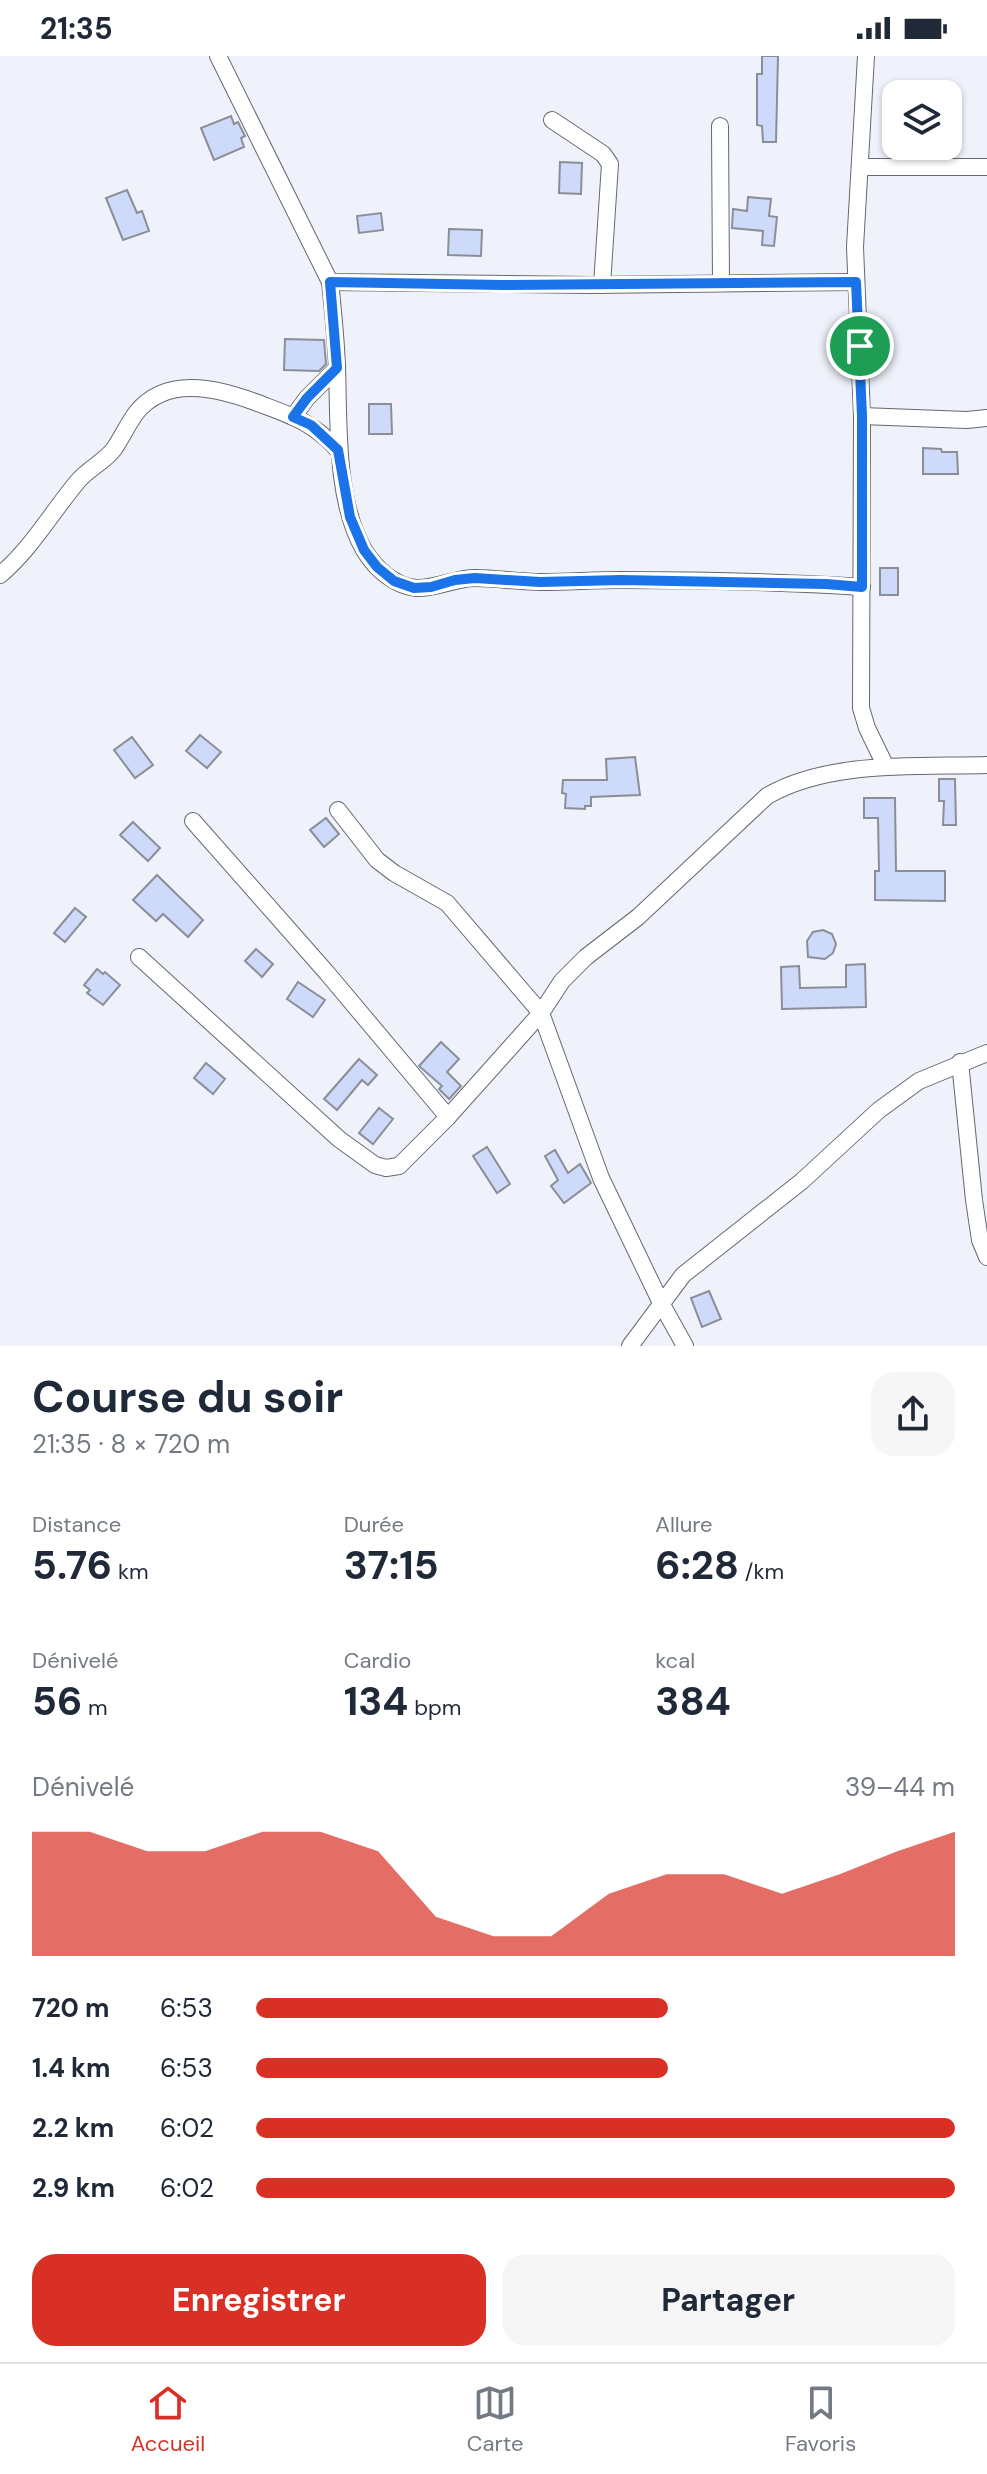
<!DOCTYPE html>
<html lang="fr">
<head>
<meta charset="utf-8">
<style>
  body { margin:0; font-family:"DM Sans",sans-serif; background:#f6f6f7; color:#1f2937; height:100vh; display:flex; flex-direction:column; font-size:30px; white-space:nowrap }
  * { box-sizing:border-box; margin:0 }
  p { font-size:26px; color:#747a83 }
  .icon { flex:none; width:44px; height:44px; fill:none; stroke:currentColor; stroke-width:2; stroke-linecap:round; stroke-linejoin:round }
  .map { position:relative; height:1290px; overflow:hidden }
  .details { display:flex; flex-direction:column; background:#fff; flex:1 }
  .details>* { flex:none }
  .buttons { position:absolute; left:882px; top:24px; display:grid; gap:16px }
  .buttons a { display:grid; place-items:center; width:80px; height:80px; border-radius:16px; background:#fff; box-shadow:0 2px 6px #0004; font-size:40px }
  .pin { position:absolute; display:grid; place-items:center; width:68px; height:68px; color:#fff; margin:-34px; border:4px solid #fff; border-radius:50%; box-shadow:0 2px 8px #0007 }
  .round { display:grid; place-items:center; flex:none; width:84px; height:84px; border-radius:24px; background:#f6f6f7 }
  .headline { display:flex; align-items:center; justify-content:space-between; height:136px; padding:0 32px }
  h1 { font-size:44px; font-weight:700; line-height:60px }
  .figures { display:grid; grid-template-columns:repeat(3,1fr); gap:12px; height:136px; padding:8px 32px }
  .figures div { display:grid; align-content:center }
  .figures b { font-size:40px; font-weight:700 }
  .figures small { font-size:22px; font-weight:400 }
  .figures p { font-size:22px }
  .chart { height:224px; padding:16px 32px }
  .chart p { display:flex; justify-content:space-between }
  .chart svg { width:100%; height:144px; margin-top:8px; fill:#d93025; opacity:.7 }
  .primary-button { display:flex; gap:16px; margin-top:auto; padding:16px 32px }
  .primary-button a { flex:1; height:92px; border-radius:24px; background:#d93025; color:#fff; font-size:32px; font-weight:700; line-height:92px; text-align:center }
  .primary-button a+a { background:#f6f6f7; color:#1f2937 }
  ul { padding:0 32px; list-style:none; font-size:26px }
  li { display:grid; grid-template-columns:128px 96px 1fr; align-items:center; height:60px }
  li i { height:20px; border-radius:10px; background:#d93025 }
  .status { display:flex; justify-content:space-between; align-items:center; height:56px; padding:0 40px; background:#fff; direction:ltr }
  .status svg { height:22px; fill:currentColor }
  .dock { display:flex; justify-content:space-around; align-items:center; height:112px; border-top:2px solid #e0e1e3; background:#fff; font-size:22px; color:#747a83 }
  .dock a { display:grid; justify-items:center; gap:4px }
  .dock .on { color:#d93025 }
  .map>svg:first-child { display:block }
</style>
</head>
<body>
<div class="status"><b>21:35</b><svg viewBox="0 0 49 12"><path d="M0 12V9h3v3zM5 12V6h3v6zM10 12V3h3v9zM15 12V0h3v12zM26 1h20v11H26zM47 4h2v5h-2z"/></svg></div>
<div class="map">
<svg width="987" height="1290" viewBox="0 0 987 1290">
  <rect width="100%" height="100%" fill="#eff2fb"/>
  <g fill="#cddafa" stroke="#8b8e96" stroke-width="2">
    <path d="M 762,0 L 778,0 L 776,86 L 763,86 L 762,70 L 757,69 L 757,18 L 762,18 Z"/>
    <path d="M 231,60 L 234,68 L 238,66 L 245,80 L 241,82 L 244,91 L 214,104 L 201,72 Z"/>
    <path d="M 560,106 L 582,107 L 581,138 L 559,137 Z"/>
    <path d="M 127,134 L 137,157 L 142,155 L 149,175 L 123,184 L 106,142 Z"/>
    <path d="M 748,141 L 771,143 L 769,160 L 777,161 L 774,190 L 762,189 L 763,175 L 732,172 L 733,153 L 747,155 Z"/>
    <path d="M 381,157 L 383,174 L 359,177 L 357,160 Z"/>
    <path d="M 449,173 L 482,174 L 481,200 L 448,199 Z"/>
    <path d="M 285,283 L 324,284 L 326,308 L 319,315 L 284,314 Z"/>
    <path d="M 369,348 L 391,348 L 392,378 L 369,378 Z"/>
    <path d="M 923,392 L 941,393 L 942,396 L 957,396 L 958,418 L 923,418 Z"/>
    <rect x="880" y="512" width="18" height="27"/>
    <path d="M 200,679 L 221,696 L 207,712 L 186,695 Z"/>
    <path d="M 132,681 L 153,709 L 135,722 L 114,694 Z"/>
    <path d="M 635,701 L 640,739 L 591,741 L 591,750 L 585,750 L 585,753 L 565,752 L 566,738 L 562,737 L 563,724 L 607,724 L 606,703 Z"/>
    <path d="M 939,723 L 955,723 L 956,769 L 943,769 L 944,745 L 939,745 Z"/>
    <path d="M 864,742 L 895,742 L 896,815 L 945,815 L 945,845 L 875,844 L 875,815 L 879,815 L 878,762 L 864,762 Z"/>
    <path d="M 326,762 L 339,778 L 324,791 L 310,774 Z"/>
    <path d="M 133,766 L 160,792 L 148,805 L 120,779 Z"/>
    <path d="M 157,819 L 203,864 L 188,881 L 163,858 L 156,865 L 133,844 Z"/>
    <path d="M 75,852 L 86,861 L 65,886 L 54,877 Z"/>
    <path d="M 823,874 L 832,878 L 836,888 L 833,897 L 825,903 L 808,901 L 807,885 L 813,876 Z"/>
    <path d="M 256,893 L 273,908 L 262,921 L 245,905 Z"/>
    <path d="M 865,908 L 866,951 L 782,953 L 781,911 L 799,910 L 800,932 L 846,931 L 846,909 Z"/>
    <path d="M 97,913 L 103,918 L 105,916 L 120,929 L 103,949 L 87,937 L 90,934 L 84,929 Z"/>
    <path d="M 298,926 L 325,944 L 313,961 L 287,943 Z"/>
    <path d="M 441,986 L 459,1003 L 447,1016 L 461,1030 L 449,1043 L 439,1033 L 442,1030 L 419,1010 Z"/>
    <path d="M 359,1003 L 377,1019 L 368,1029 L 362,1024 L 337,1054 L 324,1043 Z"/>
    <path d="M 206,1007 L 225,1023 L 213,1038 L 194,1022 Z"/>
    <path d="M 379,1052 L 393,1063 L 373,1088 L 359,1077 Z"/>
    <path d="M 487,1091 L 510,1128 L 497,1137 L 473,1100 Z"/>
    <path d="M 555,1094 L 568,1117 L 580,1108 L 591,1127 L 564,1147 L 551,1130 L 558,1124 L 545,1100 Z"/>
    <path d="M 709,1235 L 721,1263 L 702,1271 L 691,1242 Z"/>
  </g>
  <g fill="none" stroke-linecap="round" stroke-linejoin="round">
    <defs>
      <g id="street">
        <path d="M 218,0 L 330,226 L 591,229 L 856,226"/>
        <path d="M 866,0 L 855,191 L 862,360 L 861,652 L 867,672 L 886,711"/>
        <path d="M 552,64 L 603,98 L 610,108 L 602,229"/>
        <path d="M 720,70 L 721,226"/>
        <path d="M 861,111 L 987,111"/>
        <path d="M 330,226 C 333,254 336,282 337,311 C 339,367 335,444 364,494 C 375,512 394,530 416,532 C 436,533 455,522 475,522 C 497,522 519,526 542,526 C 568,526 594,524 620,524 C 701,524 782,526 862,531"/>
        <path d="M 862,360 L 967,364 L 987,362"/>
        <path d="M 293,361 L 307,342 L 337,312"/>
        <path d="M 0,519 C 31,493 52,456 78,425 C 88,413 104,406 114,393 C 122,381 128,368 136,357 C 166,319 217,332 255,346 C 289,359 312,365 338,394"/>
        <path d="M 338,754 L 377,804 L 394,817 L 447,847 L 541,957 L 601,1122 L 661,1247 L 685,1290"/>
        <path d="M 193,765 L 327,917 L 448,1061"/>
        <path d="M 139,901 L 339,1083 L 375,1109 L 386,1112 L 399,1110 L 448,1061 L 541,957 L 562,925 L 586,901 L 638,861 L 767,740 C 829,704 917,711 987,709"/>
        <path d="M 960,1006 L 974,1144 L 980,1184 L 987,1201"/>
        <path d="M 630,1290 L 683,1219 L 802,1125 L 879,1054 L 919,1025 L 987,997"/>
      </g>
    </defs>
    <use href="#street" stroke="#65686f" stroke-width="18"/>
    <use href="#street" stroke="#fff" stroke-width="16"/>
  </g>
  <g fill="none" stroke-linecap="round" stroke-linejoin="round">
    <defs>
      <path id="route" d="M 330,226 L 502,229 L 856,226 L 862,360 L 862,531 L 826,528 L 621,524 L 540,526 L 475,522 L 455,524 L 431,531 L 414,532 L 394,525 L 377,511 L 364,494 L 350,461 L 338,394 L 311,369 L 293,361 L 307,342 L 337,312 Z"/>
    </defs>
    <use href="#route" stroke="#fff" stroke-width="16"/>
    <use href="#route" stroke="#1a73e8" stroke-width="10"/>
  </g>
</svg>
<div class="buttons">
<a><svg class="icon" aria-label="layers" viewBox="0 0 24 24"><path d="M12 4l9 5-9 5-9-5zM3 14l9 5 9-5"/></svg></a>
</div>
<div class="pin" style="left:860px;top:290px;background:#1e9e55"><svg class="icon" aria-label="arrive" viewBox="0 0 24 24"><path d="M6 21V4h12l-3 4 3 4H6"/></svg></div>
</div>
<section class="details">
<div class="headline"><div><h1>Course du soir</h1><p>21:35 · 8 × 720 m</p></div><a class="round"><svg class="icon" aria-label="share" viewBox="0 0 24 24"><path d="M12 15V3M7 8l5-5 5 5M5 13v7h14v-7"/></svg></a></div>
<div class="figures">
<div><p>Distance</p><b>5.76<small> km</small></b></div>
<div><p>Durée</p><b>37:15</b></div>
<div><p>Allure</p><b>6:28<small> /km</small></b></div>
</div>
<div class="figures">
<div><p>Dénivelé</p><b>56<small> m</small></b></div>
<div><p>Cardio</p><b>134<small> bpm</small></b></div>
<div><p>kcal</p><b>384</b></div>
</div>
<div class="chart"><p><span>Dénivelé</span>39–44 m</p>
<svg viewBox="0 0 160 44" preserveAspectRatio="none"><path d="M0 44V6L10 6L20 12L30 12L40 6L50 6L60 12L70 32L80 38L90 38L100 25L110 19L120 19L130 25L140 19L150 12L160 6V44z"/></svg>
</div>
<ul>
<li><b>720 m</b>6:53<i style="width:59%"></i></li>
<li><b>1.4 km</b>6:53<i style="width:59%"></i></li>
<li><b>2.2 km</b>6:02<i style="width:100%"></i></li>
<li><b>2.9 km</b>6:02<i style="width:100%"></i></li>
</ul>
<div class="primary-button"><a>Enregistrer</a><a>Partager</a></div>
</section>
<nav class="dock">
<a class="on"><svg class="icon" aria-label="home" viewBox="0 0 24 24"><path d="M3 11l9-7 9 7M6 9v11h12V9"/></svg>Accueil</a>
<a><svg class="icon" aria-label="map" viewBox="0 0 24 24"><path d="M3 6l6-2 6 2 6-2v14l-6 2-6-2-6 2zM9 4v14M15 6v14"/></svg>Carte</a>
<a><svg class="icon" aria-label="saved" viewBox="0 0 24 24"><path d="M7 4h10v16l-5-4-5 4z"/></svg>Favoris</a>
</nav>
</body>
</html>
